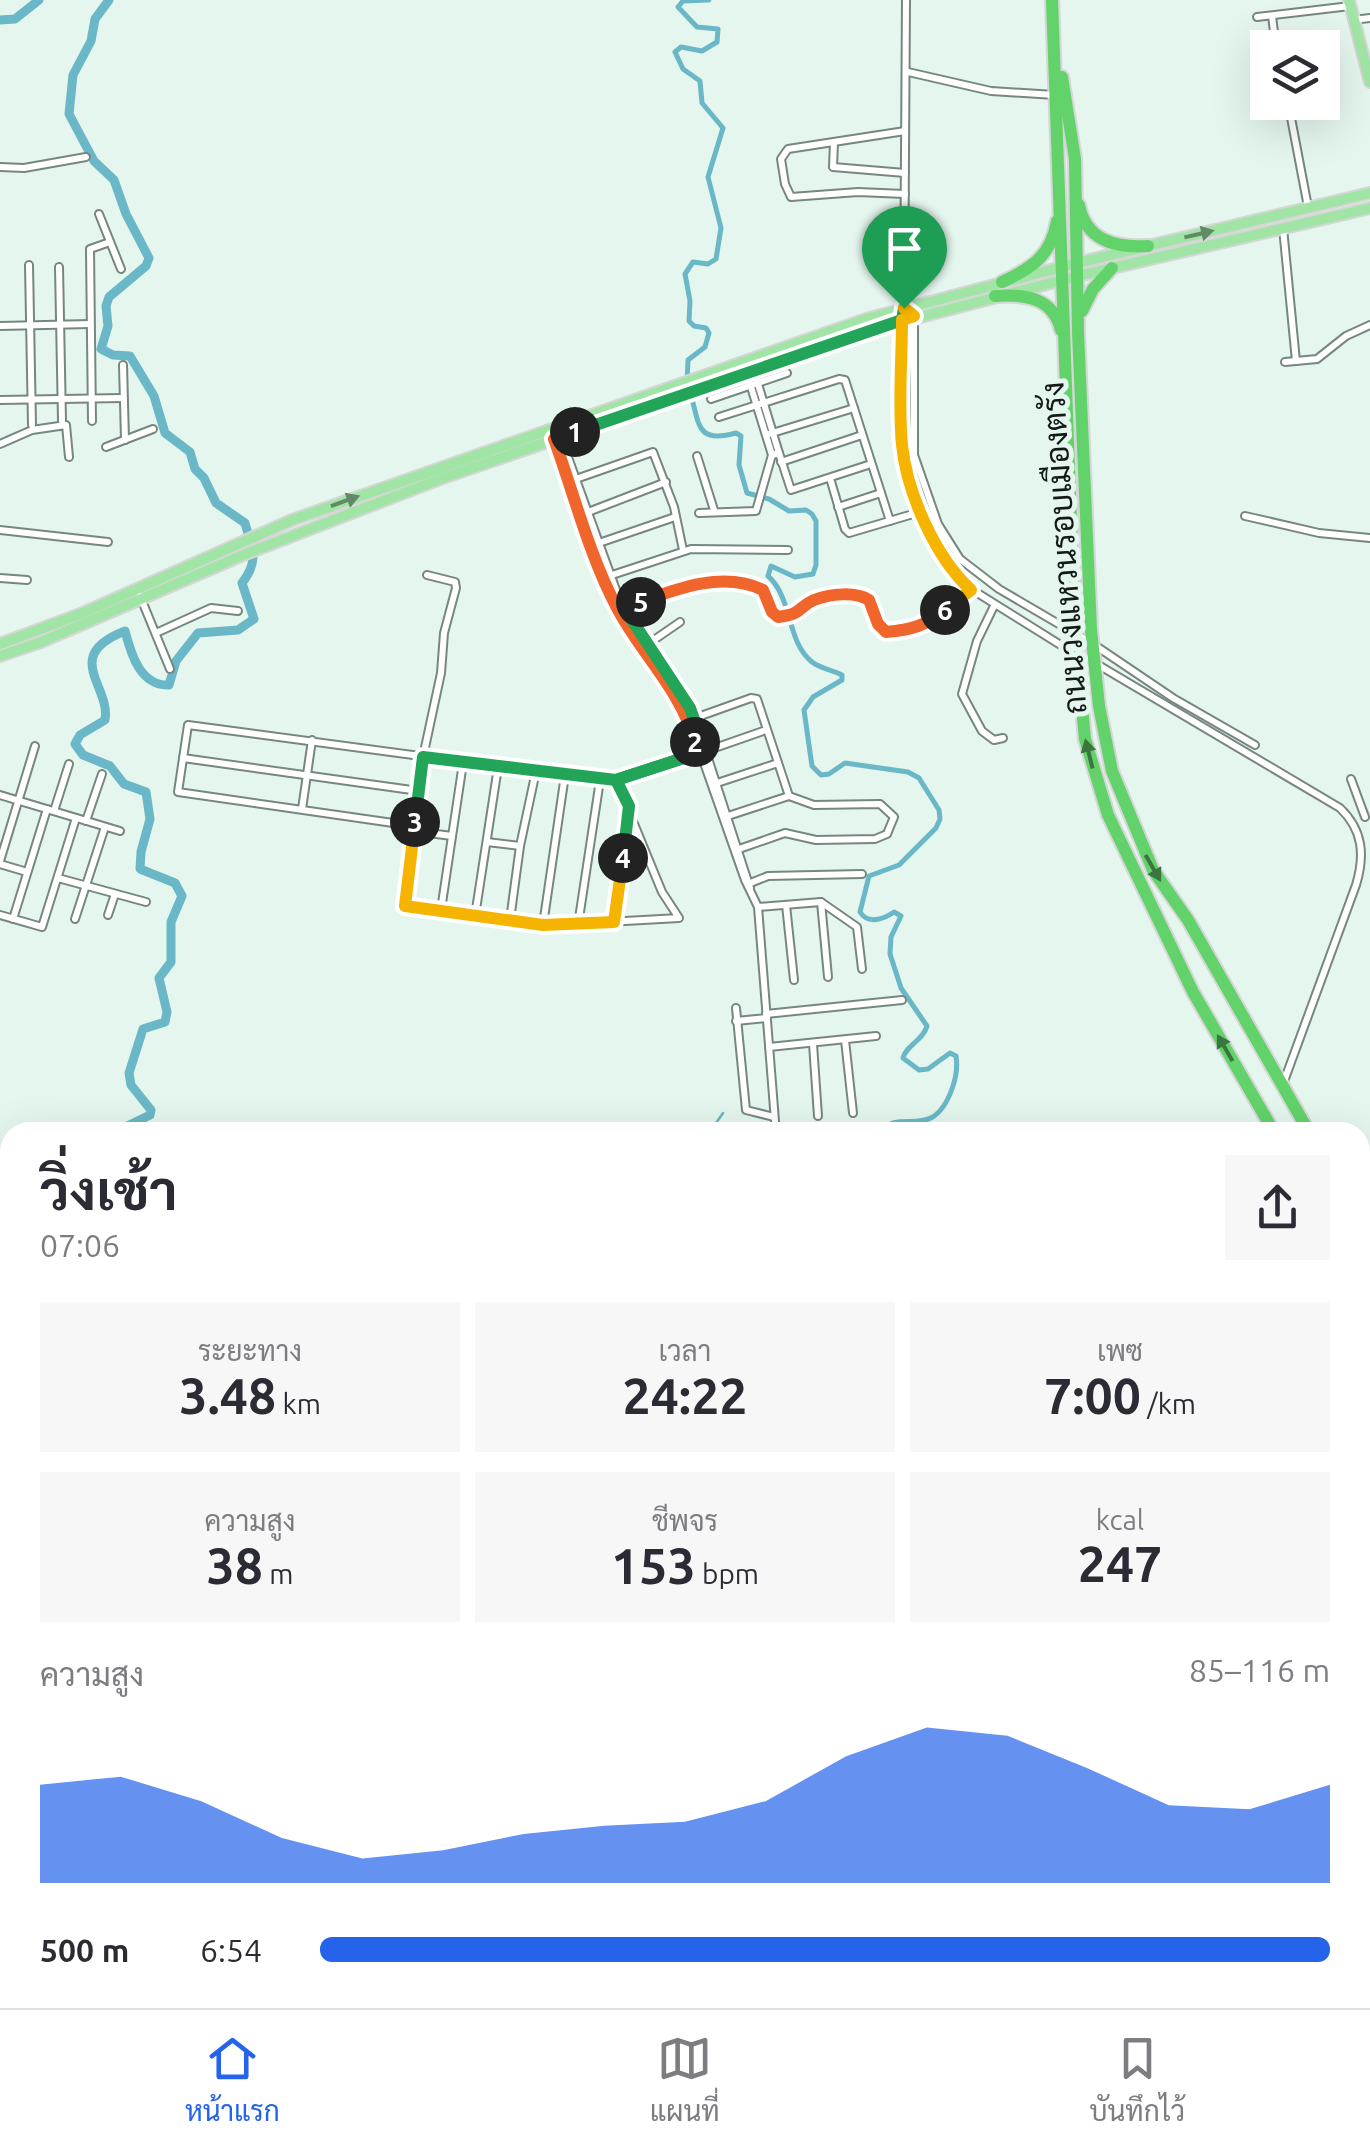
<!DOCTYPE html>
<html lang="th">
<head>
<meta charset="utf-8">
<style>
  body { margin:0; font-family:Ubuntu,Sarabun,sans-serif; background:#f7f7f7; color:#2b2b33; height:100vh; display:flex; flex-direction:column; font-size:38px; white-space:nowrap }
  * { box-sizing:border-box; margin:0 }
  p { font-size:32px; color:#7c7c81 }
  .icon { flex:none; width:55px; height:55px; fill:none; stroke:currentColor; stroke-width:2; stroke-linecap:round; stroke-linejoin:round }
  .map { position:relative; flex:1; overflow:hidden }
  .panel { position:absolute; left:0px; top:1122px; width:1370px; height:888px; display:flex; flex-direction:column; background:#fff; border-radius:30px 30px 0 0; box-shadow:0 10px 40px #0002 }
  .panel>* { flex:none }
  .controls { position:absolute; left:1250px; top:30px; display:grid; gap:20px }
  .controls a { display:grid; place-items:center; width:90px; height:90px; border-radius:0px; background:#fff; box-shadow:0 10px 40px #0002; font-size:50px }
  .pin { position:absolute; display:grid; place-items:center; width:85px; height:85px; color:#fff; margin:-102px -42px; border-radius:50% 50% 50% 0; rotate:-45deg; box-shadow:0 0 10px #0007 }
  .pin .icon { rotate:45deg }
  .km { position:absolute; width:50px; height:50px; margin:-25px; border-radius:50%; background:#222; color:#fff; font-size:28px; line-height:50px; text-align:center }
  .round { display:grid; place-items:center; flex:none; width:105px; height:105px; border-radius:0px; background:#f7f7f7 }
  .overview { display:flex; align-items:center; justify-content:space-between; height:170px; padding:0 40px }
  h1 { font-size:55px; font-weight:700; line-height:75px }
  .metrics { display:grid; grid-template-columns:repeat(3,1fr); gap:15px; height:170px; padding:10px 40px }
  .metrics div { display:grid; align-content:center; border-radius:0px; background:#f7f7f7; text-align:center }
  .metrics b { font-size:50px; font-weight:700 }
  .metrics small { font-size:28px; font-weight:400 }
  .metrics p { font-size:28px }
  .chart { height:280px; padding:20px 40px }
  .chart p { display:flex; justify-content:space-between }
  .chart svg { width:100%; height:180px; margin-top:10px; fill:#2563eb; opacity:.7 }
  ul { padding:0 40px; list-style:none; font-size:32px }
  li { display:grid; grid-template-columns:160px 120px 1fr; align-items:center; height:75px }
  li i { height:25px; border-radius:12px; background:#2563eb }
  .tab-bar { display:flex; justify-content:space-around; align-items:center; height:140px; border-top:2px solid #e1e1e2; background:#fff; font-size:28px; color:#7c7c81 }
  .tab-bar a { display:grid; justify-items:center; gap:5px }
  .tab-bar .on { color:#2563eb }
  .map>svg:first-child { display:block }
</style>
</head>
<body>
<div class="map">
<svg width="1370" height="2008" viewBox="0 0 1370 2008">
  <rect width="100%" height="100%" fill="#e4f6ee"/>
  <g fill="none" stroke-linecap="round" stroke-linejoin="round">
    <path stroke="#6ab7c8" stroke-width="2.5" d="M 710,1132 L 723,1113"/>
    <g stroke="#6ab7c8" stroke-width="5">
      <path d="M 687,382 L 688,360 L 705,347 L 709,333 L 706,328 L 694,326 L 689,321 L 690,301 L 685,274 L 693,262 L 708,264 L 716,259 L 721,228 L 708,177 L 723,128 L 702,103 L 700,81 L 683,69 L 675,52 L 681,47 L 702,51 L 717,42 L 718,29 L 697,27 L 678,7 L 683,1 L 709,0"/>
      <path d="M 690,392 C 700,424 695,444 736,433 L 741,436 L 739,465 L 747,493 L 769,499 L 789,511 L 806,510 L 812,514 L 816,521 L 816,565 L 813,574 L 795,577 L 771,566 L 768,576 C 793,598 786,641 812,662 C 821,669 833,670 842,675 L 842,680 L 813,697 L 804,710 L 812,766 L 821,775 L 829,774 L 845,763 L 908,772 L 919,778 L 939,810 L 940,819 L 936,828 L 899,865 L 869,876 L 860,912 C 868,925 884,919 894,912 L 901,916 L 891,937 L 890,954 L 901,988 L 927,1026 C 923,1041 906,1045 903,1058 L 919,1070 L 928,1069 L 950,1053 L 956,1056 C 958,1068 956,1078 952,1089 C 932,1144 900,1106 881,1132"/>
      <path d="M 656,2008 L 659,2005 L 664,2008"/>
      <path d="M 692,2008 L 692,2000"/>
    </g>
    <g stroke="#6ab7c8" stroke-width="9">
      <path d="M 109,0 L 95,19 L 91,41 L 73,75 L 69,114 L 94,161 L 114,180 L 126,214 L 149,258 L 146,266 L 109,297 L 106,306 L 108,326 L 101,349 L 113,355 L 130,356 L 154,396 L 165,433 L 190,452 L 195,469 L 204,478 L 216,503 L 245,523 C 252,549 260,560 242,583 L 254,619 L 238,630 L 198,633 L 176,661 L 169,685 C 140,686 131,654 125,631 C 61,656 111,686 105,720 L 80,735 L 75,744 L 83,755 L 110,766 L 124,784 L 146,792 L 150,819 L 141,852 L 140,869 L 175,883 L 182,896 L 171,922 L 171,962 L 159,978 L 167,1012 L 165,1022 L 143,1029 L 129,1073 L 131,1085 L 151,1110 L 150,1115 L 115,1132"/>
      <path d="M 0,20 L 15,19 L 39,0"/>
      <path d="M 0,1577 L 10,1574"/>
    </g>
    <defs>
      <g id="minor">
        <path d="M 1272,16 L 1276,48"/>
        <path d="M 1257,17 L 1350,6"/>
        <path d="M 1353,20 L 1370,18"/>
        <path d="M 908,72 L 991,91 L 1055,95"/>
        <path d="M 1288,102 L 1308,207"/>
        <path d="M 905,131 L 788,149 L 781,159 L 785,184 L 791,197 L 858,192 L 905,194"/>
        <path d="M 834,142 L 833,167 L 905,173"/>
        <path d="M 0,167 L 24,168 L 86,157"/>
        <path d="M 99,214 L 121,269"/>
        <path d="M 1283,228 L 1296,361"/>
        <path d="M 29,265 L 32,425"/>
        <path d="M 59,267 L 62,421"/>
        <path d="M 904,308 L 906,0"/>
        <path d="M 914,318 L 914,455 L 938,524 L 960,559 L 999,589 L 1093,644 L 1173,698 L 1255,745"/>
        <path d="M 903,320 L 902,447 L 932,540 L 944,561 L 971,589 L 1075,654"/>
        <path d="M 0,326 L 90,324"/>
        <path d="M 1285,362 L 1317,359 L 1346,336 L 1370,325"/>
        <path d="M 123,365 L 125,440"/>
        <path d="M 747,374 L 772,455 L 779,453 L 754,371"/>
        <path d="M 711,399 L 787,373"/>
        <path d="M 0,400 L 123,398"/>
        <path d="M 719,417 L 839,379 L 845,380 L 890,521"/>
        <path d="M 92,421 L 90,249 L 110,242"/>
        <path d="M 769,434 L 854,408"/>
        <path d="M 561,438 L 620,601 L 695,718 L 750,888"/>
        <path d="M 554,440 L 614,602 L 671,688 L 690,723 L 745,880 L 758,907 L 775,1121"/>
        <path d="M 0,444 L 32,430 L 66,425 L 69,457"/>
        <path d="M 106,447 L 153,429"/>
        <path d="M 779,453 L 791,490 L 871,464"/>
        <path d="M 697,456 L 714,510"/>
        <path d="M 781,462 L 862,435"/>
        <path d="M 830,478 L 845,529 L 849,533 L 913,514"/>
        <path d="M 573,480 L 653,452 L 674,507 L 683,550"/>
        <path d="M 838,507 L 881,493"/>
        <path d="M 588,512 L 666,482"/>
        <path d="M 699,513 L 756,511 L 772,455"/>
        <path d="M 1245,516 L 1319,533 L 1370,538"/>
        <path d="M 0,530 L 108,542"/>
        <path d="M 596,544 L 675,517"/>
        <path d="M 427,575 L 455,582 L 456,588 L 444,633 L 441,673 L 423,757 L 405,906 L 553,925 L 679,918 L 662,892 L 616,780"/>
        <path d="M 609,576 L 691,549 L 788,550"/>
        <path d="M 0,578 L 27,580"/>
        <path d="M 140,596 L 170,669"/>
        <path d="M 994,606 L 977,641 L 962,694 L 982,731 L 994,740 L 1003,738"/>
        <path d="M 624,609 C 673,589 704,579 758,586 L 763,590 L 774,616 C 800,617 794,611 812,601 C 827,593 855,592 869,600 L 879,625 L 886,631 C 927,629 940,615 971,589"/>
        <path d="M 156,633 L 211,608 L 238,611"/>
        <path d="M 648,644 L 680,622"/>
        <path d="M 1095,663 L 1340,808 C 1363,830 1365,855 1356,885 L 1283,1084"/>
        <path d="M 695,718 L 751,698 L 757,699 L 789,796"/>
        <path d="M 183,758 L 419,791"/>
        <path d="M 1351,779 L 1365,817"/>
        <path d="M 717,783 L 778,763"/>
        <path d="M 0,795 L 120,831"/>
        <path d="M 302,809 L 312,740"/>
        <path d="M 54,811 L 69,764"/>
        <path d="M 728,816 L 789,796 L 814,805 L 880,804 L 894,817 L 887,834 L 875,839 L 816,840 L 785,833 L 739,849"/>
        <path d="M 86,821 L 102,774"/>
        <path d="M 414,826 L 178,792 L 188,725 L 600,780 L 643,773 L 766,730"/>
        <path d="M 413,831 L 452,836"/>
        <path d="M 487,842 L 520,846"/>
        <path d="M 0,861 L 35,746"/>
        <path d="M 0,864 L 27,872"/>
        <path d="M 58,878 L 146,902"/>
        <path d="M 748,884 L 768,876 L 862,874"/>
        <path d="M 821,902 L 828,977"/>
        <path d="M 786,905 L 794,980"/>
        <path d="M 758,907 L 821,902 L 857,927 L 862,969"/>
        <path d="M 441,910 L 463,763"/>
        <path d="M 0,915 L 42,927 L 76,818"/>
        <path d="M 108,915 L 115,894"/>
        <path d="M 475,916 L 498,767"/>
        <path d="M 13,919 L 47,809"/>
        <path d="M 75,919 L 105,827"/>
        <path d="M 510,920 L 520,846 L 536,771"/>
        <path d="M 614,922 L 629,817"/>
        <path d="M 543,925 L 565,775"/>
        <path d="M 578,925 L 600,780"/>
        <path d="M 736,1008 L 746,1110 L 774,1117"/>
        <path d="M 766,1014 L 902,1000"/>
        <path d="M 736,1021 L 767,1018"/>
        <path d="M 845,1040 L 853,1113"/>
        <path d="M 813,1044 L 818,1116"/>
        <path d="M 769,1047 L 876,1036"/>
        <path d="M 1360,1222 L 1370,1221"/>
        <path d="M 0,1285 L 10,1286"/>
        <path d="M 0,1367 L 10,1364"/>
        <path d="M 1360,1437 L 1370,1437"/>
        <path d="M 1360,1446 L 1370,1446"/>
        <path d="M 0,1469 L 10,1471"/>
        <path d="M 0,1705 L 10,1705"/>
        <path d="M 1360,1839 L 1370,1838"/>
        <path d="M 1360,1970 L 1370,1972"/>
        <path d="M 0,1991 L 10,1993"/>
        <path d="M 42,2000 L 81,2008"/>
        <path d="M 314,2000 L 317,2008"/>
        <path d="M 157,2008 L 161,2000"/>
        <path d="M 202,2008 L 203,2000"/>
        <path d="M 735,2008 L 759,2000"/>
        <path d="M 1053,2008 L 1055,2000"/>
        <path d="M 1113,2008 L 1119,2000"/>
      </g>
      <g id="major">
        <path d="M 1349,0 L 1370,82"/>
        <path d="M 0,644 L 83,613 L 292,520 L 866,319 L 1077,263 L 1370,193"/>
        <path d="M 0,656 L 41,642 L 243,555 L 440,479 L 878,328 L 1078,276 L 1370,208"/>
      </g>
      <g id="highway">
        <path d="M 1052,0 L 1075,635 L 1085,739 L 1108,815 L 1193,992 L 1274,1132"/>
        <path d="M 1062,77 L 1075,159 L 1078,332 L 1091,630 L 1099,706 L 1112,771 L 1153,870 L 1188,920 L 1309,1132"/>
        <path d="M 1079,205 C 1086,241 1116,248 1148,246"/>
        <path d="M 1002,282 C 1032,268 1051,256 1057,221"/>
        <path d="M 995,296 C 1024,294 1053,297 1061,330"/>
        <path d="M 1082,311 L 1093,289 L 1112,268"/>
        <path d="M 1360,1257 L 1370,1282"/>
        <path d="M 1360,1290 L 1370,1309"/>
        <path d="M 1360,1898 L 1370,1866"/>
        <path d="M 1309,2008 L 1313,2000"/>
      </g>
    </defs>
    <use href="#minor" stroke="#778780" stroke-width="10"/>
    <use href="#major" stroke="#d5d6d5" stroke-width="14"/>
    <use href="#highway" stroke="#d5d6d5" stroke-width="16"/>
    <use href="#minor" stroke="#fff" stroke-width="6"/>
    <use href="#major" stroke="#a1e5a6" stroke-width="10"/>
    <use href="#highway" stroke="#62d36a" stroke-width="12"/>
    <g stroke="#697470" stroke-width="2.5" stroke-dasharray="15 8" stroke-linecap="butt">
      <path d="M 0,1697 L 10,1697"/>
      <path d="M 1283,2000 L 1303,2008"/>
    </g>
  </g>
  <defs><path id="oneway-solid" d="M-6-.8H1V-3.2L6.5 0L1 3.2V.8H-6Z" transform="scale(2.5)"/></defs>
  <g fill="#628a66">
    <use href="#oneway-solid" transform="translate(1199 234) rotate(-13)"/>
    <use href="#oneway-solid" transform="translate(345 501) rotate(-20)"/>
  </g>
  <g fill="#3b7641">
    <use href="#oneway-solid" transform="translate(1089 754) rotate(-104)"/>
    <use href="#oneway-solid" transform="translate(1153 868) rotate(60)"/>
    <use href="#oneway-solid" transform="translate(1225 1048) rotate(-120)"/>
  </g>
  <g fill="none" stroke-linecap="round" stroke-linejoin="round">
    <defs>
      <path id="split-1" d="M 575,432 L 902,320 L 904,308"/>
      <path id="split-2" d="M 575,432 L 554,439 C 574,494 589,555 617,608 C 641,654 681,690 695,742"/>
      <path id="split-3" d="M 415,822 L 423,757 L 616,780 L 699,753 L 695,742"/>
      <path id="split-4" d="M 415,822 L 405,906 L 543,925 L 614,922 L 623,858"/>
      <path id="split-5" d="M 623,858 L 629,806 L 616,780 L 705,751 L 690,708 L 624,608 L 641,602"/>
      <path id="split-6" d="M 641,602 C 678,588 724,571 763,590 L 772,612 L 778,617 C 804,614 797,607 814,600 C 830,594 855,591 869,600 L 878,624 L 886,632 C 911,630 925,626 945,610"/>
      <path id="split-7" d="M 904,308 L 914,316 L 902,320 C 902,361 898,404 902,445 C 907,493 935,557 971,590 L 945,610"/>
    </defs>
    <use href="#split-1" stroke="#fff" stroke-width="20"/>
    <use href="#split-2" stroke="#fff" stroke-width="20"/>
    <use href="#split-3" stroke="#fff" stroke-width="20"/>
    <use href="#split-4" stroke="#fff" stroke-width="20"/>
    <use href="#split-5" stroke="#fff" stroke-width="20"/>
    <use href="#split-6" stroke="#fff" stroke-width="20"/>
    <use href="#split-7" stroke="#fff" stroke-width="20"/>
    <use href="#split-1" stroke="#22a559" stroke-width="12"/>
    <use href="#split-2" stroke="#f0652b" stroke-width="12"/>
    <use href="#split-3" stroke="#22a559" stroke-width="12"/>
    <use href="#split-4" stroke="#f5b400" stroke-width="12"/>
    <use href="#split-5" stroke="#22a559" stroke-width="12"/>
    <use href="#split-6" stroke="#f0652b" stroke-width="12"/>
    <use href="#split-7" stroke="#f5b400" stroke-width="12"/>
  </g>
  <g text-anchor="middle" stroke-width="10" stroke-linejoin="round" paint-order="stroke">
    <g font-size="32" fill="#141a18" stroke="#e4f6ee">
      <text transform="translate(1064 548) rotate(-94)" y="11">ถนนวงแหวนรอบเมืองตรัง</text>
    </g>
  </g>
</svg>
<div class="controls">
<a><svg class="icon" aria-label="layers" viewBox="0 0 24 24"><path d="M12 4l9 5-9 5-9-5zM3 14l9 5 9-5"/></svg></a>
</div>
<div class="pin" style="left:904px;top:308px;background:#1e9e55"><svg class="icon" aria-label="arrive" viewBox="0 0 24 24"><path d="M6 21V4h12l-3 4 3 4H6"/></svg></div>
<b class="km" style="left:575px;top:432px">1</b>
<b class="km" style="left:695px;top:742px">2</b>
<b class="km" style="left:415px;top:822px">3</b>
<b class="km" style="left:623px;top:858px">4</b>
<b class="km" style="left:641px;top:602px">5</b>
<b class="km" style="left:945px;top:610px">6</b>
<section class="panel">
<div class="overview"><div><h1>วิ่งเช้า</h1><p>07:06</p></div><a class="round"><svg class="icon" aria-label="share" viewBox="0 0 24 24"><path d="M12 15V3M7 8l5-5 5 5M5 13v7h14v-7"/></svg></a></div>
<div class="metrics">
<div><p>ระยะทาง</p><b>3.48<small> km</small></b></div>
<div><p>เวลา</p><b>24:22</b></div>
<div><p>เพซ</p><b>7:00<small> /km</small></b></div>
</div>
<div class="metrics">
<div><p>ความสูง</p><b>38<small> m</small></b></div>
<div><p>ชีพจร</p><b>153<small> bpm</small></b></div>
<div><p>kcal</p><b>247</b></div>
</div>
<div class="chart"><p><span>ความสูง</span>85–116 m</p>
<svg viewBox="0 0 160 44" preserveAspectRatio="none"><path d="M0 44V20L10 18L20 24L30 33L40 38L50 36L60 32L70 30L80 29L90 24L100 13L110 6L120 8L130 16L140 25L150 26L160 20V44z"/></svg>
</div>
<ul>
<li><b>500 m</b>6:54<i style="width:100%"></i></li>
</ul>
</section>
</div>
<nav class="tab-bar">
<a class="on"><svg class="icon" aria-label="home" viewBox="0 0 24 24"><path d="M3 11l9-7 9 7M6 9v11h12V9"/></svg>หน้าแรก</a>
<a><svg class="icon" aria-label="map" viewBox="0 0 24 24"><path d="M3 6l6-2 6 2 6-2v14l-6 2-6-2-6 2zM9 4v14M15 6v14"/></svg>แผนที่</a>
<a><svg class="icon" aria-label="saved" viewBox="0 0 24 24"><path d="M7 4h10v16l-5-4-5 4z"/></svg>บันทึกไว้</a>
</nav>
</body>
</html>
